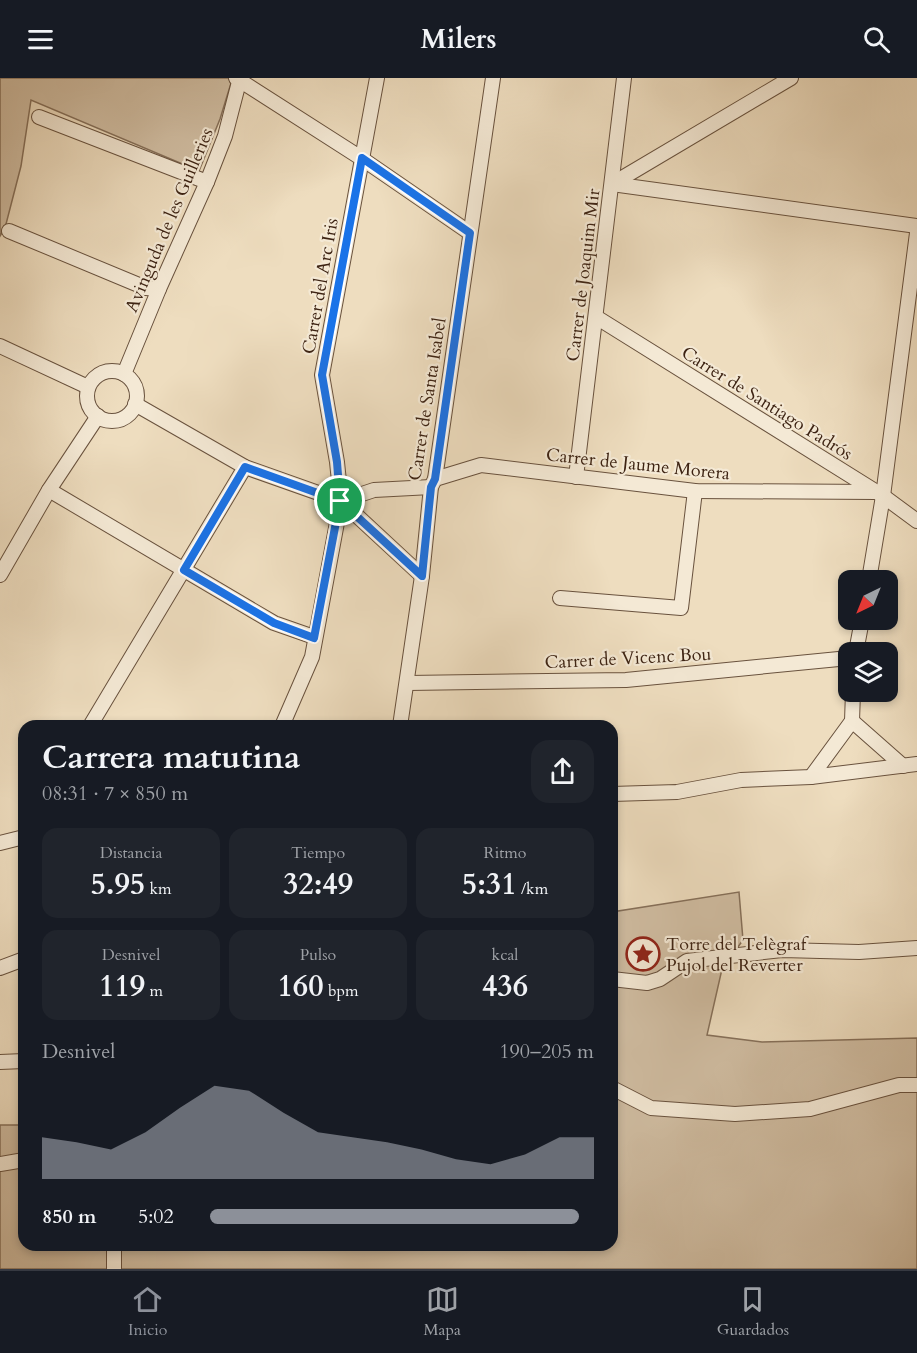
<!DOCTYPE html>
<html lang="es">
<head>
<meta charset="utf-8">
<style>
  body { margin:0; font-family:Cardo,serif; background:#20242c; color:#f1f3f6; height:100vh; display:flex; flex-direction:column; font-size:22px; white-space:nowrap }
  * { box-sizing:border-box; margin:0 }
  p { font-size:20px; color:#9ea1a6 }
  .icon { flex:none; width:33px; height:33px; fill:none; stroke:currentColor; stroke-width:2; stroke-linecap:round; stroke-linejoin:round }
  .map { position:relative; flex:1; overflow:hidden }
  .sheet { position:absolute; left:18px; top:642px; width:600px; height:531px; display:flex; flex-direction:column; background:#171b24; border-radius:18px; box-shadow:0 3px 9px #0003 }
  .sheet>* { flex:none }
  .needle { width:39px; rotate:223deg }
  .tools { position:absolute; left:838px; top:492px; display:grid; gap:12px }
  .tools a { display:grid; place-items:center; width:60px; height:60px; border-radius:12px; background:#171b24; box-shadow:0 3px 9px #0003; font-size:30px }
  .pin { position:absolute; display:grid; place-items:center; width:51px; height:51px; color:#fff; margin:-26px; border:3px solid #fff; border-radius:50%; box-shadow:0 2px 6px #0007 }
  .round { display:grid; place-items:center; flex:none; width:63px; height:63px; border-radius:18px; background:#20242c }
  .overview { display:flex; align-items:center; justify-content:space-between; height:102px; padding:0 24px }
  h1 { font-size:33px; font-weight:700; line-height:45px }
  .metrics { display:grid; grid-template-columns:repeat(3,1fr); gap:9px; height:102px; padding:6px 24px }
  .metrics div { display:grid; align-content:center; border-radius:15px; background:#20242c; text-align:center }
  .metrics b { font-size:30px; font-weight:700 }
  .metrics small { font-size:16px; font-weight:400 }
  .metrics p { font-size:16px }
  .chart { height:168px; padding:12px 24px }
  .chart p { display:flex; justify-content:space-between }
  .chart svg { width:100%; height:108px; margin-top:6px; fill:#8c9099; opacity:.7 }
  ul { padding:0 24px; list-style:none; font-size:20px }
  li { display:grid; grid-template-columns:96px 72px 1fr; align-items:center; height:45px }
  li i { height:15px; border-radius:8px; background:#8c9099 }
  header { display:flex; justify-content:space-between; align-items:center; height:78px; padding:0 24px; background:#171b24; font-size:27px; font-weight:700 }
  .tabs { display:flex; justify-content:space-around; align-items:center; height:84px; border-top:2px solid #363941; background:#171b24; font-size:16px; color:#9ea1a6 }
  .tabs a { display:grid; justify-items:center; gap:3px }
  .tabs .active { color:#8c9099 }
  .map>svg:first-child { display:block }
</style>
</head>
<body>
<header><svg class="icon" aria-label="menu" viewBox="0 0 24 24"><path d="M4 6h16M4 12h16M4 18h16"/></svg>Milers<svg class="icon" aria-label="search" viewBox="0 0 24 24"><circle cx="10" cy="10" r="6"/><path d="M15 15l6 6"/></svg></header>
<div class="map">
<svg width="917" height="1191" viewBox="0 0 917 1191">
  <rect width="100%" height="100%" fill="#eeddbf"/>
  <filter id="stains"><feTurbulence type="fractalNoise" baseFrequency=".00333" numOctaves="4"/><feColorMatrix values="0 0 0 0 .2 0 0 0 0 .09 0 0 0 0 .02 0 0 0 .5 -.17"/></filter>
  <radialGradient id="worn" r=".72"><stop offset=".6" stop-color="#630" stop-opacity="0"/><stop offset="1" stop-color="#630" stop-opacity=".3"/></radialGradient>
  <g fill="#d0bda2" stroke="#86705a" stroke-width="1.5">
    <path d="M 0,0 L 228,0 L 232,2 L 220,41 L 199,93 L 31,22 L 21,88 L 5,150 L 0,158 Z"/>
    <path d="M 739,814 L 743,862 L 722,891 L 707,957 L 762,964 L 917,960 L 917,1191 L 0,1191 L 0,1047 L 24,1047 L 24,1167 L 612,1167 L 612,834 Z"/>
  </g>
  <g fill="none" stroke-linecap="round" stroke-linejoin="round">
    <defs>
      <g id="minor">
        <path d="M 236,0 L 361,80 L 470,155"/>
        <path d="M 39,39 L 207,104"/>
        <path d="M 612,106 L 917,148"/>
        <path d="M 612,106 L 791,0"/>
        <path d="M 9,153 L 146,210 L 159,211"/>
        <path d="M 596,239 L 883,418 L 917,443"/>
        <path d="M 0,268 L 88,309"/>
        <circle cx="112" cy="318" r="25"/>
        <path d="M 124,296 L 159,211 L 207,104 L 225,58 L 240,0"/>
        <path d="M 135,326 L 245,389 L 341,423 L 422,498"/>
        <path d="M 576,399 L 624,0"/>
        <path d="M 435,401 L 481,387 L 695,413 L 876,414"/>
        <path d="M 49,412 L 274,545 L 314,559"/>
        <path d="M 341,423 L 374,412 L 431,409"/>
        <path d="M 0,497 L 49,412 L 98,338"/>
        <path d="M 869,502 L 883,418 L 917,155"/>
        <path d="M 560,520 L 681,530 L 695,413"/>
        <path d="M 856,574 L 862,542"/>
        <path d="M 408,605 L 626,602 L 849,580"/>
        <path d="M 852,643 L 903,688"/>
        <path d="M 90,648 L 245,389"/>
        <path d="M 282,648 L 312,579 L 341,423 L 337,384 L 322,297 L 377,0"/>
        <path d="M 400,648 L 422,498 L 431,409 L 435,401 L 493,0"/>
        <path d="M 811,699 L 852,643 L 853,614"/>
        <path d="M 612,716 L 677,714 L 741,702 L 811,699 L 917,686"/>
        <path d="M 0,765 L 24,759"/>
        <path d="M 0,890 L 24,881"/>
        <path d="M 612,901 L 647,905 L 660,901 L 687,883 L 782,872 L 859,874 L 917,870"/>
        <path d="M 0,984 L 24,983"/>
        <path d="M 612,1010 L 651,1030 L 735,1036 L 810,1031 L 899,1007 L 917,1007"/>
        <path d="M 0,1086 L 24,1082"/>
        <path d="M 114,1191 L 114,1167"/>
      </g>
    </defs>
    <use href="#minor" stroke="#69523e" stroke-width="16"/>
    <use href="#minor" stroke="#f4e9d5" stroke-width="14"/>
  </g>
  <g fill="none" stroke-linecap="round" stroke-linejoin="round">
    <defs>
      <path id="route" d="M 340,423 L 337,384 L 322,297 L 362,80 L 470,155 L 435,401 L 431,409 L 422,498 L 340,423 L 245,389 L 184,492 L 274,545 L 314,560 L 340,423"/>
    </defs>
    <use href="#route" stroke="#fff" stroke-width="12"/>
    <use href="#route" stroke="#1a73e8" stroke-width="8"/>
  </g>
  <defs>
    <symbol id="sight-ring" viewBox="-11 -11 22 22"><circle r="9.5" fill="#f4e9d5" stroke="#8f2418" stroke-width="1.5"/><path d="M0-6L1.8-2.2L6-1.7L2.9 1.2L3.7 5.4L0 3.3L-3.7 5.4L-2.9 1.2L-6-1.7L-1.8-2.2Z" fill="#8f2418"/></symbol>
  </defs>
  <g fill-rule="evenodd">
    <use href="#sight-ring" x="624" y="857" width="38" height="38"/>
  </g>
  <g text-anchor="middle" stroke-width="4.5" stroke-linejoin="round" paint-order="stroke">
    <g font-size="18" fill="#3d2313" stroke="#f4e9d5">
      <text transform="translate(169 142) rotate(-67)" y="6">Avinguda de les Guilleries</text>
      <text transform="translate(583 197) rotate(-83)" y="6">Carrer de Joaquim Mir</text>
      <text transform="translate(320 208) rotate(-80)" y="6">Carrer del Arc Iris</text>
      <text transform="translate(427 321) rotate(-81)" y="6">Carrer de Santa Isabel</text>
      <text transform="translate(767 325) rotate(32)" y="6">Carrer de Santiago Padrós</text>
      <text transform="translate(638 386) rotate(6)" y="6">Carrer de Jaume Morera</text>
      <text transform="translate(628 580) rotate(-3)" y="6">Carrer de Vicenc Bou</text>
    </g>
    <g font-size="18" fill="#3d2313" stroke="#f4e9d5" text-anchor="start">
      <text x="666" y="872">Torre del Telègraf<tspan x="666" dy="21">Pujol del Reverter</tspan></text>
    </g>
  </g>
  <rect width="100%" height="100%" filter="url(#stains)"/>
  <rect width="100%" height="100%" fill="url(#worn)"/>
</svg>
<div class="tools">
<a><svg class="needle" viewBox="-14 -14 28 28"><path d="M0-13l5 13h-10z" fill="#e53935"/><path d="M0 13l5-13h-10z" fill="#9ea1a6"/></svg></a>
<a><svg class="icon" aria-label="layers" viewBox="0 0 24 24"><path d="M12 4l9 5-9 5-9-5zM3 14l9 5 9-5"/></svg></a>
</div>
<div class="pin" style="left:340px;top:423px;background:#1e9e55"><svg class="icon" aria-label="arrive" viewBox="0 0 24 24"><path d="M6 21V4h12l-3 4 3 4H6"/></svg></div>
<section class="sheet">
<div class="overview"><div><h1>Carrera matutina</h1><p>08:31 · 7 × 850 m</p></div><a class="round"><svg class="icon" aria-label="share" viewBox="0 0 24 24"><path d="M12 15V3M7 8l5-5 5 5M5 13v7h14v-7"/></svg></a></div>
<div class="metrics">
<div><p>Distancia</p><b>5.95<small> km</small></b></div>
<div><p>Tiempo</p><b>32:49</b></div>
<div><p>Ritmo</p><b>5:31<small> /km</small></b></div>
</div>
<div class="metrics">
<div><p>Desnivel</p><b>119<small> m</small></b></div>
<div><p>Pulso</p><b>160<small> bpm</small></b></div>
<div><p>kcal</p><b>436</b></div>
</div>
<div class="chart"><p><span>Desnivel</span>190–205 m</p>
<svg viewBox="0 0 160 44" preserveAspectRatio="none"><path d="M0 44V27L10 29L20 32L30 25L40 15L50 6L60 8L70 17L80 25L90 27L100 29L110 32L120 36L130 38L140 34L150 27L160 27V44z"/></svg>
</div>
<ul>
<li><b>850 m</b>5:02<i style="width:96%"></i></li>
</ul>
</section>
</div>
<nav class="tabs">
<a class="active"><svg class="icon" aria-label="home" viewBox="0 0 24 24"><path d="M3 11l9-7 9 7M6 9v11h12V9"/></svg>Inicio</a>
<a><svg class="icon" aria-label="map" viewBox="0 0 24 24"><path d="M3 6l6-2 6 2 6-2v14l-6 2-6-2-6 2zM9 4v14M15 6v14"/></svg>Mapa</a>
<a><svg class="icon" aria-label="saved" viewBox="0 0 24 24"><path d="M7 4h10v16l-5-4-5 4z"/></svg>Guardados</a>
</nav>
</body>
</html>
